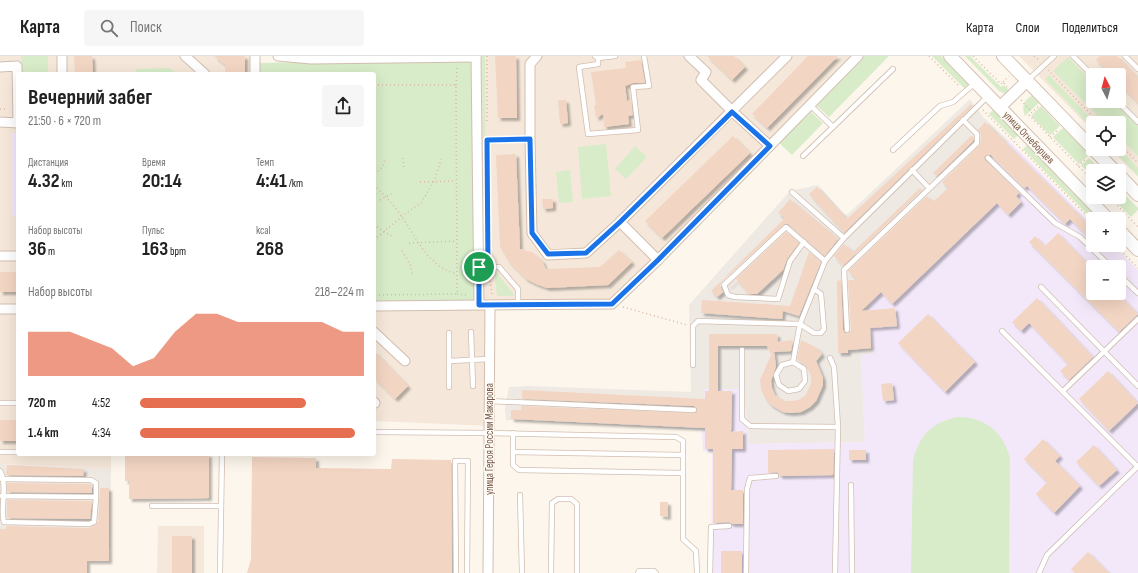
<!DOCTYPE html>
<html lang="ru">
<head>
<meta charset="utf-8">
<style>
  body { margin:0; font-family:"Sofia Sans Condensed",sans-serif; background:#f6f6f6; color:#222; height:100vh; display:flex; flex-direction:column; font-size:15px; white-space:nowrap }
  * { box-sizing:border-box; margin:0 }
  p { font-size:13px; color:#767676 }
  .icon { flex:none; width:22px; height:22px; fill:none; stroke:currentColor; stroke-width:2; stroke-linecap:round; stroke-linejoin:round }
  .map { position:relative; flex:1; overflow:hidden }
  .drawer { position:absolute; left:16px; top:16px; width:360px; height:384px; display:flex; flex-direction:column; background:#fff; border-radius:4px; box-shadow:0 4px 16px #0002 }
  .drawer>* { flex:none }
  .needle { width:26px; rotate:354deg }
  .fabs { position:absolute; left:1086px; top:12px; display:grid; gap:8px }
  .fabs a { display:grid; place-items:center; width:40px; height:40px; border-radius:4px; background:#fff; box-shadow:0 4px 16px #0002; font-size:20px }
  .pin { position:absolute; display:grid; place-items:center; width:34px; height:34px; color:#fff; margin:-17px; border:2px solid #fff; border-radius:50%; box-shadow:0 1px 4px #0007 }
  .round { display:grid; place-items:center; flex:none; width:42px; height:42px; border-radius:4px; background:#f6f6f6 }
  .head { display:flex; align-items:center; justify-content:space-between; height:68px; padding:0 12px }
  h1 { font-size:22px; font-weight:700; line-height:30px }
  .metrics { display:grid; grid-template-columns:repeat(3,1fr); gap:6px; height:68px; padding:4px 12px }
  .metrics div { display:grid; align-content:center }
  .metrics b { font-size:20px; font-weight:700 }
  .metrics small { font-size:11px; font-weight:400 }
  .metrics p { font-size:11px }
  .chart { height:112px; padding:8px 12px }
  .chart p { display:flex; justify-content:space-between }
  .chart svg { width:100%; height:72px; margin-top:4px; fill:#e76f51; opacity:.7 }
  ul { padding:0 12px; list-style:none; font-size:13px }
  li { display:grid; grid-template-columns:64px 48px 1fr; align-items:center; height:30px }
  li i { height:10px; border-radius:5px; background:#e76f51 }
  header { display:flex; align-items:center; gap:24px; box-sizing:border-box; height:56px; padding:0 20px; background:#fff; border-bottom:1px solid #e0e0e0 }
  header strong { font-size:19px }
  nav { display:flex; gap:22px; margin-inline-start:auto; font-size:14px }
  .search { width:280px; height:36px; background:#f6f6f6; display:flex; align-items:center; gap:10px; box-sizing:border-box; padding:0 14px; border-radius:4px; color:#767676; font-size:15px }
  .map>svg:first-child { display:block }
</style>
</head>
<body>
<header>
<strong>Карта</strong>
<div class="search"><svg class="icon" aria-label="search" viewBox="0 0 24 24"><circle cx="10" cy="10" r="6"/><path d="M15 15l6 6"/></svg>Поиск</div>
<nav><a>Карта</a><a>Слои</a><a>Поделиться</a></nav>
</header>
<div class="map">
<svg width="1138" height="517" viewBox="0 0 1138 517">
  <defs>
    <filter id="shadow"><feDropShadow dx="3" dy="3" stdDeviation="1" flood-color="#0004"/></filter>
  </defs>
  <rect width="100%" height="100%" fill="#fdf6ec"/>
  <g fill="#f5e8da" fill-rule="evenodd">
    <path d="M 0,0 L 253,0 L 254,18 L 18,18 L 18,252 L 0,252 Z"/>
    <path d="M 481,0 L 862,0 L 615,249 L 480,247 Z"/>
    <path d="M 1019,0 L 1138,0 L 1138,121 L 1110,93 L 1119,93 L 1119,67 L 1093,67 L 1093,75 ZM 1093,19 L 1119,19 L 1119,45 L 1093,45 Z"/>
    <path d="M 493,252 L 492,370 L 374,365 L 374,254 Z"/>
    <path d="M 0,256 L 18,256 L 18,398 L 111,398 L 111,413 L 0,408 Z"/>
    <path d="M 158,470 L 204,470 L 204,517 L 157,517 Z"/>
  </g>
  <g fill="#efe9e4">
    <path d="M 970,43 L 983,61 L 1009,85 L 936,158 L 869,236 L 873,298 L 861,300 L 865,386 L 749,388 L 746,353 L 702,374 L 506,364 L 505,353 L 509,331 L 528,330 L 691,336 L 689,249 L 790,135 L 818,129 L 843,157 L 847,159 Z"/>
    <path d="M 0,408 L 111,413 L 110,493 L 0,492 Z"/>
  </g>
  <g fill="#f3e8fa" fill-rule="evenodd">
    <path d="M 11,77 L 18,77 L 18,160 L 12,160 Z"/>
    <path d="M 1009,85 L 1093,169 L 1093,189 L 1113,189 L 1138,214 L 1138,517 L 711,517 L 712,396 L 703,395 L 702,374 L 704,373 L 704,333 L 740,333 L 746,353 L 749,388 L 865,386 L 861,299 L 873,298 L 869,237 L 936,158 ZM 1093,211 L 1119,211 L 1119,237 L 1093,237 Z"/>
  </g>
  <g fill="#d8ecc9">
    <path d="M 21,0 L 48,0 L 48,18 L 22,18 Z"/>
    <path d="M 482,0 L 485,0 L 486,207 L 484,207 Z"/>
    <path d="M 864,0 L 889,0 L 829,61 L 816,49 Z"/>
    <path d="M 932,0 L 941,0 L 972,32 L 968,36 Z"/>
    <path d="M 965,0 L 970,0 L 1001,31 L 1004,29 L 1012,37 L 1005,38 L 999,35 Z"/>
    <path d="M 1068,1 L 1093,26 L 1093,45 L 1112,45 L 1138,70 L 1138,100 L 1119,81 L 1119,67 L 1105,67 L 1053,15 Z"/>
    <path d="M 474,3 L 478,246 L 374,248 L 374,18 L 257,18 L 256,7 Z"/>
    <path d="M 169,12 L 178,18 L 136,18 L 136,13 Z"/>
    <path d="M 1049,19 L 1095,67 L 1093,67 L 1093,73 L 1045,23 Z"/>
    <path d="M 1035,39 L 1043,43 L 1025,60 C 1021,50 1024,42 1035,39 Z"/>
    <path d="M 1041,50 L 1060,70 L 1050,79 L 1031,60 Z"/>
    <path d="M 994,53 L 1019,78 L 1014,83 L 989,58 Z"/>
    <path d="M 810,55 L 823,67 L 792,99 L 779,87 Z"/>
    <path d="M 1063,72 L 1089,99 L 1079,108 L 1053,81 Z"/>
    <path d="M 606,88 L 611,140 L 582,143 L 578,91 Z"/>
    <path d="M 1028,89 L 1100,163 L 1093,164 L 1023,93 Z"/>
    <path d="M 635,90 L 647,101 L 626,123 L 615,113 Z"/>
    <path d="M 1119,92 L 1138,112 L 1138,120 L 1112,93 L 1119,93 Z"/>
    <path d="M 1089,102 L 1102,115 L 1093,115 L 1093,122 L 1081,109 Z"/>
    <path d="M 570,114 L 573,146 L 559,147 L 556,116 Z"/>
    <path d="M 1119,133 L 1138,152 L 1138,154 L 1131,161 L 1111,141 L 1119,141 Z"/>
    <path d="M 494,213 L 515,240 L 497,240 Z"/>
    <path d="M 957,361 C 985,360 1004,377 1010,403 L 1009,517 L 911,517 L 913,404 C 920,378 932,367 957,361 Z"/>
  </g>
  <g fill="#f3d5c3" filter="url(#shadow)">
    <path d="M 74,0 L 92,0 L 93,18 L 75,18 Z"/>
    <path d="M 214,0 L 245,0 L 245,18 L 225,18 L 225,9 Z"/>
    <path d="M 495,0 L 516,0 L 517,62 L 498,62 Z"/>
    <path d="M 707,0 L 734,0 L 745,11 L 732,24 Z"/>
    <path d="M 808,0 L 838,0 L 767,72 L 752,58 Z"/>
    <path d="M 1100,0 L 1117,0 L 1138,22 L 1138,47 L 1119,28 L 1119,19 L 1111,19 L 1096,4 Z"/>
    <path d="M 641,4 L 645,27 L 633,27 L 625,30 L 627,45 L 631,44 L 633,59 L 628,60 L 629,68 L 604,71 L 603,58 L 596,62 L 594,49 L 596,49 L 591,16 L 626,12 L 625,6 Z"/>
    <path d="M 558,44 L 566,44 L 568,67 L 560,68 Z"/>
    <path d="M 971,48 L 973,50 L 844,177 L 809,138 L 817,131 L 847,163 Z"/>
    <path d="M 985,66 L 1093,173 L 1093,186 L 1070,163 L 1065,168 L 1027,130 L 1024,132 L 991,99 L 987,99 L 984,101 L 985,104 L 1019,137 L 1016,140 L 1021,146 L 1008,159 L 997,147 L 892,248 L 881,236 L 861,255 L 895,252 L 897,270 L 870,272 L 871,292 L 848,294 L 848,297 L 838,297 L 837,225 L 841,224 L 843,274 L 845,277 L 848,278 L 851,274 L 848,224 L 857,224 L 848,215 L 927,140 L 933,146 L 948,132 L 942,126 L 980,89 L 981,78 L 978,74 Z"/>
    <path d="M 733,80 L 750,97 L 662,182 L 645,165 Z"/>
    <path d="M 971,80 L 973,80 L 973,85 L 937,120 L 933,117 Z"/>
    <path d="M 516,98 L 520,193 L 532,196 L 542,205 L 546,213 L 600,211 L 619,194 L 632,206 L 608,229 L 547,232 L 536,228 L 526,223 L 509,206 L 500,191 L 496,99 Z"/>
    <path d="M 920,132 L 922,134 L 843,210 L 834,200 L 832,202 L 844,188 L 853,196 Z"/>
    <path d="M 542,143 L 553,143 L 553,152 L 543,153 Z"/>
    <path d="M 790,143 L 838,183 L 825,200 L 788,168 L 785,168 L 721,226 L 720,230 L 723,236 L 717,241 L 711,235 L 785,162 L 778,157 Z"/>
    <path d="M 786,176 L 799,187 L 787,203 L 783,214 L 757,238 L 749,238 L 736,223 L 729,230 L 728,230 Z"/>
    <path d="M 1058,177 L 1093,213 L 1093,237 L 1117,237 L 1138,258 L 1119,276 L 1029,186 L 1035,180 L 1045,190 Z"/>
    <path d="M 809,196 L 821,206 L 799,260 L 783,255 L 782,263 L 701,257 L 702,244 L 790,250 Z"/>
    <rect x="0" y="216" width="18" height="20"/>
    <path d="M 1037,242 L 1093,301 L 1069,324 L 1060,315 L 1068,308 L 1029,267 L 1021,275 L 1012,266 Z"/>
    <path d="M 928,258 L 975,306 L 945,336 L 898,287 Z"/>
    <path d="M 709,278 L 777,278 L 778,286 L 793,284 L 791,295 L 774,296 L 776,310 L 771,325 L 772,332 L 775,339 L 785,345 L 793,345 L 800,343 L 805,340 L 811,328 L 811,320 L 807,311 L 797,303 L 801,284 L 817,292 L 822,298 L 816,305 L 823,322 L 823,329 L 816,345 L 810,351 L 801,356 L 791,357 L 783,356 L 771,349 L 766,344 L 761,333 L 760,324 L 772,297 L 770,297 L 767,290 L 718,290 L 718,335 L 732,335 L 731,376 L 743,375 L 743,393 L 732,393 L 731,434 L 743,434 L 743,468 L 732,468 L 729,466 L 713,467 L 713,393 L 705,393 L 705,372 L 511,363 L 511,354 L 521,354 L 521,350 L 695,357 L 698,354 L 694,350 L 522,343 L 522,334 L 705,343 L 705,335 L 709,335 Z"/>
    <path d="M 374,295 L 408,330 L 395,343 L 374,322 Z"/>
    <path d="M 1108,315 L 1138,347 L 1109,375 L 1079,343 Z"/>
    <path d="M 892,327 L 894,344 L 883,345 L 881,328 Z"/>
    <rect x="0" y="364" width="18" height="21"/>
    <path d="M 1043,383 L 1060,400 L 1055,405 L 1080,430 L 1054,457 L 1036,438 L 1047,426 L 1024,403 Z"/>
    <path d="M 1094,389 L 1117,414 L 1099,430 L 1076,406 Z"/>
    <path d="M 834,393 L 833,419 L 780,420 L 777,416 L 768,417 L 768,394 Z"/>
    <rect x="849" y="394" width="17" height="10"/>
    <path d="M 125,398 L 209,398 L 209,442 L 129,443 L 129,425 L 125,425 Z"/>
    <path d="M 252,401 L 316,402 L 316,412 L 391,413 L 392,403 L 451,404 L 452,517 L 247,517 L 251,503 Z"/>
    <path d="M 7,409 L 84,413 L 83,420 L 6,419 Z"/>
    <path d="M 7,427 L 90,428 L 92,429 L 92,437 L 7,436 Z"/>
    <path d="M 100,432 L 109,432 L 109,505 L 87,505 L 87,517 L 0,517 L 0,473 L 6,473 L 6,470 L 89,472 L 95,469 L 98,466 Z"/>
    <path d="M 7,444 L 92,445 L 90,463 L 7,462 Z"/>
    <path d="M 660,446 L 668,446 L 668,461 L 660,460 Z"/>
    <rect x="172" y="480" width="20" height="37"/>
    <rect x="721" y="495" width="21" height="22"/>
    <path d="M 1088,496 L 1109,517 L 1075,517 L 1071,513 Z"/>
  </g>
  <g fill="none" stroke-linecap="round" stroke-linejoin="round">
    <defs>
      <g id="service">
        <path d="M 595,0 L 598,2 L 615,0"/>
        <path d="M 1073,0 L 1093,20"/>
        <path d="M 1125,0 L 1138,13"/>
        <path d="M 598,2 L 598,8 L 579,11 L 588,78 L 638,74 L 633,31 L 649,30 L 644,0"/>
        <path d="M 1027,25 L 1054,0"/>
        <path d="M 1117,45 L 1138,66"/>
        <path d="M 833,71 L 893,13"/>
        <path d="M 893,94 L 940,50 L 953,46 L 975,27"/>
        <path d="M 803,100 L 833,71 L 810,49"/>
        <path d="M 988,102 L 1055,167 L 1080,181 L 1111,211"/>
        <path d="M 912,114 L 929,132"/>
        <path d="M 792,136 L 844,182"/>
        <path d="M 804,186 L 790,205 L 778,243 L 735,241 L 728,239 L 724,229 L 786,171 L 825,205"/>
        <path d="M 479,211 L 499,211 L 518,233 L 518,248"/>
        <path d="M 1119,219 L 1138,237"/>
        <path d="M 1041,231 L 1138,330"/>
        <path d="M 847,274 L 844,214 L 977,87 L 977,78 L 963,64"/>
        <path d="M 1002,275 L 1138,411"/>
        <path d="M 471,276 L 473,330"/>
        <path d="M 449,277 L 449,331"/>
        <path d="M 742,294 L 742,363 L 750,370 L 838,371"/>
        <path d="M 830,302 L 834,311 L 838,371 L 835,517"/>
        <path d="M 449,305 L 489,303"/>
        <path d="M 793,306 L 804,313 L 805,325 L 799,333 L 788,335 L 779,329 L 776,319 L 782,309 L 793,306 L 800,268 L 825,205 L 844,182 L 987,41"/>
        <path d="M 693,309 L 693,270 L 698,265 L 800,268 L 814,277 L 821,277 L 824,273 L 821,238 L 814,233"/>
        <path d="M 1063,335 L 1138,263"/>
        <path d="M 489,345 L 694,354"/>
        <path d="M 0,347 L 18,347"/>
        <path d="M 374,376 L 489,377 L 676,381 L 683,385 L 683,483 L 696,495 L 697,517"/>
        <path d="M 513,377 L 513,409 L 519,414 L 683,417"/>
        <path d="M 0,396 L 18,396"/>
        <path d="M 513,396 L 683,399"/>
        <path d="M 0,415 C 8,428 0,454 4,466 L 89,468 L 94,466 L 96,441 L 2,440"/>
        <path d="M 2,423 L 91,424 L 96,427 L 96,441"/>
        <path d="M 851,429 L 852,517"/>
        <path d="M 520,439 L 522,517"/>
        <path d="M 152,450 L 221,450"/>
        <path d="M 220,517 L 222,398"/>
        <path d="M 456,517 L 455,405 L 468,405 L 467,517"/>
        <path d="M 551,517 L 552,447 L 558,443 L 571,443 L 577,448 L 577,517"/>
        <path d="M 638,517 L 639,515 L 654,515 L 656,517"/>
        <path d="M 710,517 L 711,471 L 729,470"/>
        <path d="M 746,517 L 747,433 L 750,422 L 776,420"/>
        <path d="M 1039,517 L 1047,499 L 1138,410"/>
      </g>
      <g id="minor">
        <path d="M 62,0 L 62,18"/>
        <path d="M 185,0 L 205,18"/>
        <path d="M 255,0 L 255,18"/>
        <path d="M 278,0 L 311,3 L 476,1 L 476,0"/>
        <path d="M 537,0 L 530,8 L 530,83 L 532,177 L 548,199 L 586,197 L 620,166 L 787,0"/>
        <path d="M 689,0 L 706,16 L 701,24 L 732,55 L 770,90"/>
        <path d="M 476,1 L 479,249"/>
        <path d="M 0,11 L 17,10 L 18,67"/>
        <path d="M 0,66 L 18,67"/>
        <path d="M 620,166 L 658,204"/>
        <path d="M 0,200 L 18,200"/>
        <path d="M 374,250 L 612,248 L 658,204 L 858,0"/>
        <path d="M 0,253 L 18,253"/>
        <path d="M 374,276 L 405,305"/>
        <path d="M 374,346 L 375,347"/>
        <path d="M 488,517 L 490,249"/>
      </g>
      <path id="tertiary" d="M 1000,51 L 1027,25"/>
      <g id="secondary">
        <path d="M 950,0 L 1108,163"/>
        <path d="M 1003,0 L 1093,93"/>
        <path d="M 1093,93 L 1115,115"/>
        <path d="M 1119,119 L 1138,139"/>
        <path d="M 1119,174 L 1138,194"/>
      </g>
    </defs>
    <use href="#service" stroke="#d1beb0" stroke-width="6"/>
    <use href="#minor" stroke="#d1beb0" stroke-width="11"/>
    <use href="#tertiary" stroke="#d1beb0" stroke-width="13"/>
    <use href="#secondary" stroke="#d6c0b0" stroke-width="14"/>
    <g stroke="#d9b8a5" stroke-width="1.5" stroke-dasharray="1 3" stroke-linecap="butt">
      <path d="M 487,0 L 487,65"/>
      <path d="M 929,0 L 960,31"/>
      <path d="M 973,0 L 1001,28 L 1003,26 L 1007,31"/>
      <path d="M 1034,0 L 1040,5"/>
      <path d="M 1048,14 L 1099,67"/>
      <path d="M 1003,26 L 1009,20"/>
      <path d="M 374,29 L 456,29 L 457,238 L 374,239"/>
      <path d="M 456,29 L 457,11"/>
      <path d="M 1021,44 L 1032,56"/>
      <path d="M 1038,51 L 1029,59 L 1093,125"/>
      <path d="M 0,53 L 8,53"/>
      <path d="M 983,54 L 1093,166"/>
      <path d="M 1050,81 L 1059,73"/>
      <path d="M 487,84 L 521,83"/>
      <path d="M 1119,87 L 1138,107"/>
      <path d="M 403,102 L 404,114"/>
      <path d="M 1078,110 L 1087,102"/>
      <path d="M 374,117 C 381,114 384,110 385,102"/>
      <path d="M 487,123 L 488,165"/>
      <path d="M 420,126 L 456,125"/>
      <path d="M 374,129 C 382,137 390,145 397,154 C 415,177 425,210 457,218"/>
      <path d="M 1109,141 L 1138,171"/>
      <path d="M 380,144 L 393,137"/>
      <path d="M 377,171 L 393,181"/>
      <path d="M 374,184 L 406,157 L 421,147 L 434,125 L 442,101"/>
      <path d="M 409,187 L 457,185"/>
      <path d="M 1115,189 L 1138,212"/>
      <path d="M 402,195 L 411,210 L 412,220"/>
      <path d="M 489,217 L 492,239"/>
      <path d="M 457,238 L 467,239"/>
      <path d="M 623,251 L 687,269"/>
    </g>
    <use href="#service" stroke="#fff" stroke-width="4.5"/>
    <use href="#minor" stroke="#fff" stroke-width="9"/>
    <use href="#tertiary" stroke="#fff" stroke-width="11"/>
    <use href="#secondary" stroke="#fff" stroke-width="12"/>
  </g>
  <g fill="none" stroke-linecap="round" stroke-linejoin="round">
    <defs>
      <path id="route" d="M 732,56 L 770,90 L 658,204 L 612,248 L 479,249 L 479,211 L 488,211 L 487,84 L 530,83 L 532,177 L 548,198 L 586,197 L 620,166 Z"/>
    </defs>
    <use href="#route" stroke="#fff" stroke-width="8"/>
    <use href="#route" stroke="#1a73e8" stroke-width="5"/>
  </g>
  <g text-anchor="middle" stroke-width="3" stroke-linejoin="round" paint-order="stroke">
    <g font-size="11" fill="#7a5c4d" stroke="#fffaf3">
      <text transform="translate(1029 81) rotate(46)" y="4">улица Огнеборцев</text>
      <text transform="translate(489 383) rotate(-90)" y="4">улица Героя России Макарова</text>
    </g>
  </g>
</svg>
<div class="fabs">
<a><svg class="needle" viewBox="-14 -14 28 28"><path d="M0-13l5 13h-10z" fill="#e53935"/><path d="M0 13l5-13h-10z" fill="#767676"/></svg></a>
<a><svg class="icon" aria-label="locate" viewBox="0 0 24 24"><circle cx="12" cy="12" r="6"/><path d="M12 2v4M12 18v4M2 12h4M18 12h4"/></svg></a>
<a><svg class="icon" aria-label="layers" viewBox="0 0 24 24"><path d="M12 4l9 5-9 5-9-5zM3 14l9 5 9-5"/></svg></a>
<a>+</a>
<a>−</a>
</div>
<div class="pin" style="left:479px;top:211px;background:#1e9e55"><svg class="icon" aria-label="arrive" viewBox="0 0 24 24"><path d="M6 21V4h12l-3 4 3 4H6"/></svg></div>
<section class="drawer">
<div class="head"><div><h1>Вечерний забег</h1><p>21:50 · 6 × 720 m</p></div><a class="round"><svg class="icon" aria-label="share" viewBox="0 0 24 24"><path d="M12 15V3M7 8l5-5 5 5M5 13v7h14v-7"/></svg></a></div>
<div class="metrics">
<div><p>Дистанция</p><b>4.32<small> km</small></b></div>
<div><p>Время</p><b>20:14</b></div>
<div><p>Темп</p><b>4:41<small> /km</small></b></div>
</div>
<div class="metrics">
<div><p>Набор высоты</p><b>36<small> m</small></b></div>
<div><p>Пульс</p><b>163<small> bpm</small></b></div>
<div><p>kcal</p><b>268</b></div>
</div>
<div class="chart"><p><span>Набор высоты</span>218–224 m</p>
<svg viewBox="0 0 160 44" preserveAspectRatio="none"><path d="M0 44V17L10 17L20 17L30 22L40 27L50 38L60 33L70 17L80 6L90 6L100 11L110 11L120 11L130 11L140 11L150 17L160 17V44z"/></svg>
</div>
<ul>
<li><b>720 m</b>4:52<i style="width:74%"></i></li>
<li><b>1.4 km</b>4:34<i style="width:96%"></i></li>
</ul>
</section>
</div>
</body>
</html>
